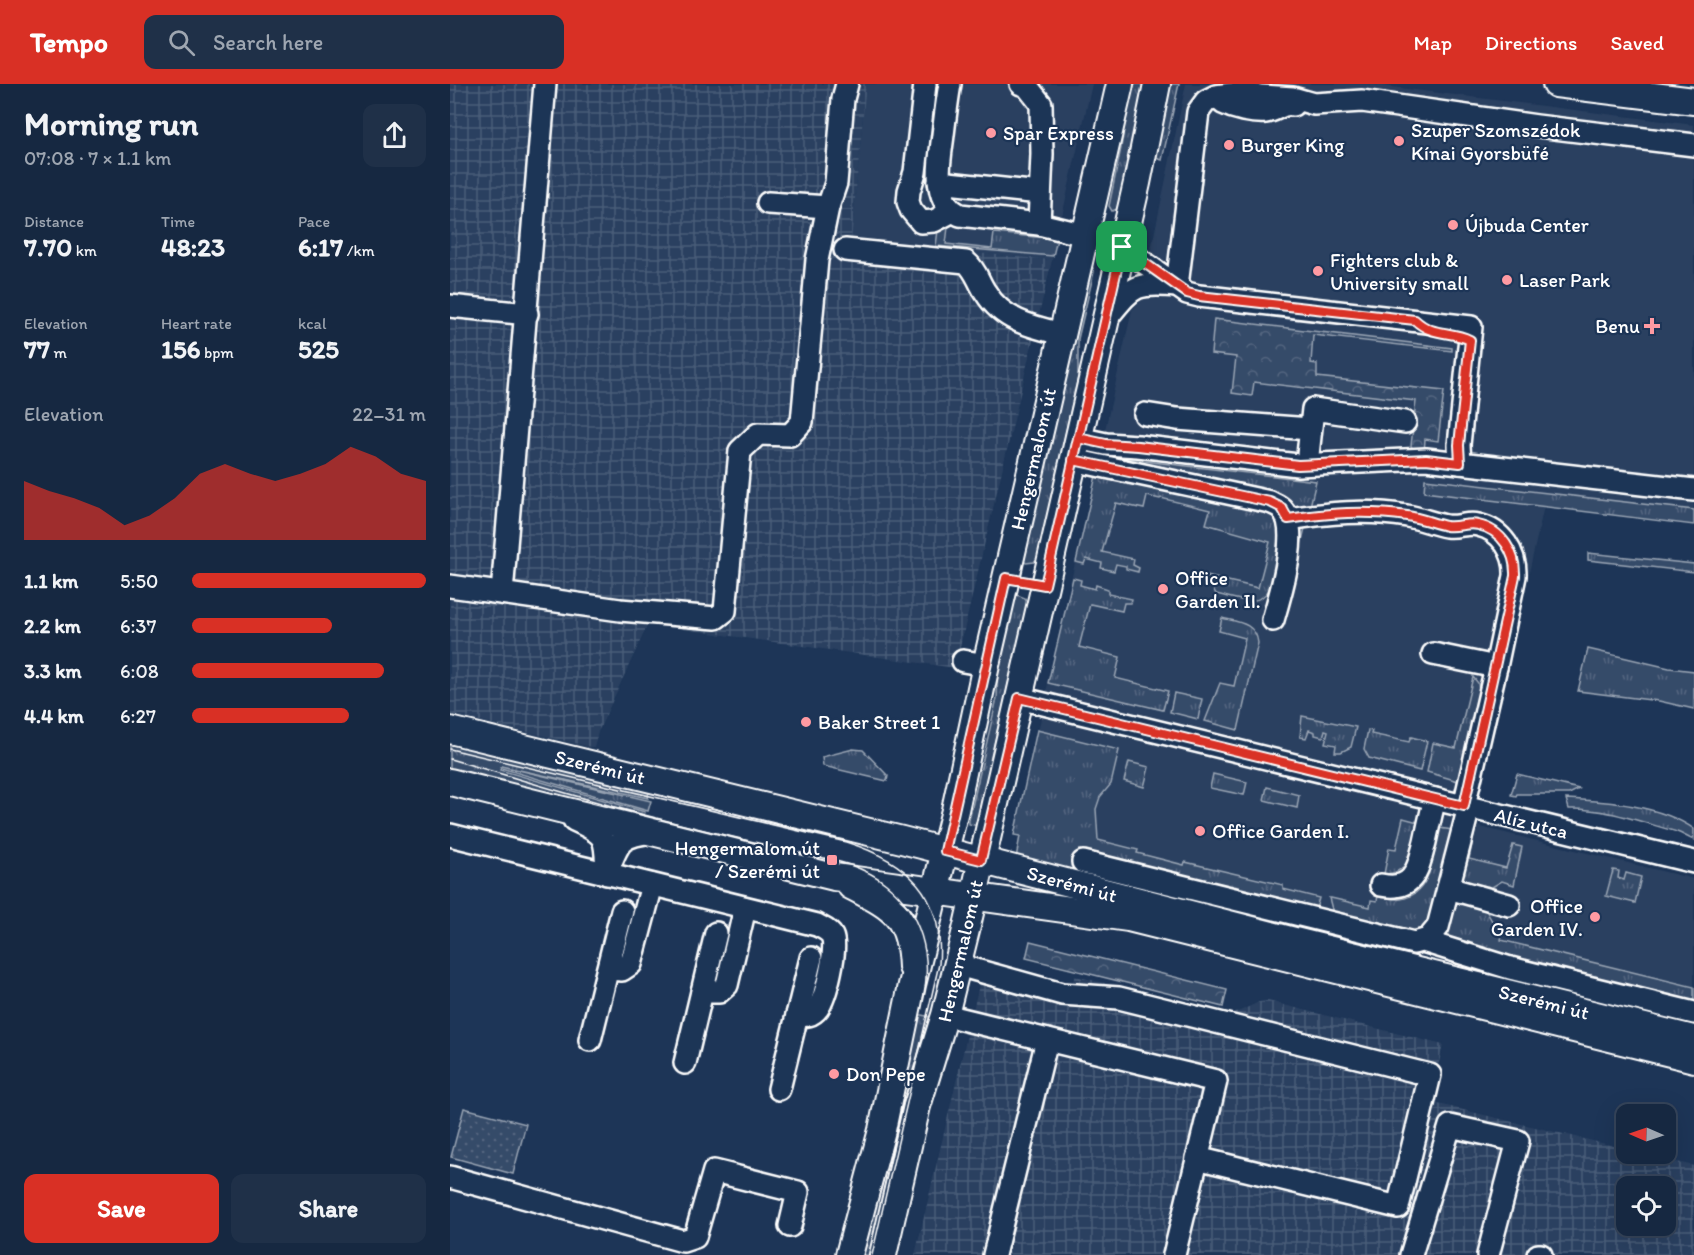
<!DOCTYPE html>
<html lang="en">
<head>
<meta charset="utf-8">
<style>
  body { margin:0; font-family:Itim,sans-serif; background:#1f3048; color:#f1f3f6; height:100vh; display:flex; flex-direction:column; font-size:22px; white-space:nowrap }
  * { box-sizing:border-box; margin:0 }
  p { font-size:20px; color:#9ea6b1 }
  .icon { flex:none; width:33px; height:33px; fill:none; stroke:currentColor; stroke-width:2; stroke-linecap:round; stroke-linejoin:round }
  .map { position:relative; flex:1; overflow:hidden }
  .panel { display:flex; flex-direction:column; background:#162841; width:450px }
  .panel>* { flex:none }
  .needle { width:39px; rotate:272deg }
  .tools { position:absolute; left:1166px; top:1020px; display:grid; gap:12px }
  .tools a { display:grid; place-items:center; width:60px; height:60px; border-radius:12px; background:#162841; box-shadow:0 6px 24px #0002,0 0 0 2px #35445a; font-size:30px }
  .pin { position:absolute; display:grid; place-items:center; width:51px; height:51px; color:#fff; margin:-26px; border-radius:12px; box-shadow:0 3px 9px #0006 }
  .round { display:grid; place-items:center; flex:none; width:63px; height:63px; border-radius:12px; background:#1f3048 }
  .headline { display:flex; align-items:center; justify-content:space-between; height:102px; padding:0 24px }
  h1 { font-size:33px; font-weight:700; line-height:45px }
  .metrics { display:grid; grid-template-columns:repeat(3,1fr); gap:9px; height:102px; padding:6px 24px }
  .metrics div { display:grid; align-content:center }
  .metrics b { font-size:26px; font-weight:700 }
  .metrics small { font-size:16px; font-weight:400 }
  .metrics p { font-size:16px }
  .chart { height:168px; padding:12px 24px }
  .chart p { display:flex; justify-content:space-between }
  .chart svg { width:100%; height:108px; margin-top:6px; fill:#d93025; opacity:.7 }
  .cta { display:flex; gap:12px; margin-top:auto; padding:12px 24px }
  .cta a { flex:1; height:69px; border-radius:12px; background:#d93025; color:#fff; font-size:24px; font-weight:700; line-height:69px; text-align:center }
  .cta a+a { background:#1f3048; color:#f1f3f6 }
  ul { padding:0 24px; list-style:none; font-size:20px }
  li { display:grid; grid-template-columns:96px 72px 1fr; align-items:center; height:45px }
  li i { height:15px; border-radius:8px; background:#d93025 }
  header { display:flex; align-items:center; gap:36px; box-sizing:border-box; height:84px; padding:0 30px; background:#d93025; color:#fff }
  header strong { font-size:28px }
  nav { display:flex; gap:33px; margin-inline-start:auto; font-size:21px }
  .search { width:420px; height:54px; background:#1f3048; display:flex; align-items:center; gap:15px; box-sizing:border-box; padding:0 21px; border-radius:12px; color:#9ea6b1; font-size:22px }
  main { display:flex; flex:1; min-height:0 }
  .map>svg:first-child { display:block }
</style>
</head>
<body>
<header>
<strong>Tempo</strong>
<div class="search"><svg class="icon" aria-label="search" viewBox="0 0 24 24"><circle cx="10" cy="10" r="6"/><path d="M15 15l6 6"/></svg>Search here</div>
<nav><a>Map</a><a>Directions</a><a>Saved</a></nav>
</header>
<main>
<section class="panel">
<div class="headline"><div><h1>Morning run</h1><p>07:08 · 7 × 1.1 km</p></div><a class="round"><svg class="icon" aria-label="share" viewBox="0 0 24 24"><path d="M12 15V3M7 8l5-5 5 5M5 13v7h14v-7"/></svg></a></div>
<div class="metrics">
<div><p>Distance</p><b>7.70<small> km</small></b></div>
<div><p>Time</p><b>48:23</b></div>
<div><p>Pace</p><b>6:17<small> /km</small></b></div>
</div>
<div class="metrics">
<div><p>Elevation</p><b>77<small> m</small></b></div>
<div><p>Heart rate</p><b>156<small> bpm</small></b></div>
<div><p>kcal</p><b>525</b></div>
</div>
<div class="chart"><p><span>Elevation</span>22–31 m</p>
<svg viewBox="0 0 160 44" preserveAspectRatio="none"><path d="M0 44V20L10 24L20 27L30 31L40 38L50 34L60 27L70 17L80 13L90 17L100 20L110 17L120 13L130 6L140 10L150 17L160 20V44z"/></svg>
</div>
<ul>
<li><b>1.1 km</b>5:50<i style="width:100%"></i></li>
<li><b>2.2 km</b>6:37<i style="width:60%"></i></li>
<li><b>3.3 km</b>6:08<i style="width:82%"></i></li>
<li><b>4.4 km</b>6:27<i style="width:67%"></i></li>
</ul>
<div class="cta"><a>Save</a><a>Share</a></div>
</section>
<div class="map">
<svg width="1244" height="1171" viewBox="0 0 1244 1171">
  <defs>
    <pattern id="industrial-grid" width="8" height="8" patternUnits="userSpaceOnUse" patternTransform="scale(1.5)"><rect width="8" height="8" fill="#2a4161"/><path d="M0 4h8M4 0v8" fill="none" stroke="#4a5e79"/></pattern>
    <pattern id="grass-tufts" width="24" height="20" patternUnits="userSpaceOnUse" patternTransform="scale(1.5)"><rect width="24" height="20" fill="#364b69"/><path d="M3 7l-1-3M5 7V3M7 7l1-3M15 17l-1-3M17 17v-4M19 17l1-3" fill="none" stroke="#546680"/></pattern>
    <pattern id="park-crowns" width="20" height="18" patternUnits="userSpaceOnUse" patternTransform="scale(1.5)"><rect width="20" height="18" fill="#364b69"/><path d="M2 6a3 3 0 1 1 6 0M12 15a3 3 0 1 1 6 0" fill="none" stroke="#546680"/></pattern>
    <pattern id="garden-dots" width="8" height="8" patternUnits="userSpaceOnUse" patternTransform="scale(1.5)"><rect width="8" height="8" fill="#364b69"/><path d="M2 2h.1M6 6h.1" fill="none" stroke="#546680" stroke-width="1.8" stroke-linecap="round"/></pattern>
  </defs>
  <rect width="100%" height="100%" fill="#1d3557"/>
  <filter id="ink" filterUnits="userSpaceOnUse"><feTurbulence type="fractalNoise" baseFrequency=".0167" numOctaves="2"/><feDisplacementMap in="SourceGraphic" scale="12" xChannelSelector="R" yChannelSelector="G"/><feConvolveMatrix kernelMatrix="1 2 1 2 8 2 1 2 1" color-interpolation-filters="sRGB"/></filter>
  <g filter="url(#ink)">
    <g fill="#2a4161">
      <path d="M 416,0 L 642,0 L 602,176 L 401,158 Z"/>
      <path d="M 736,0 L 917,0 L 1244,41 L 1244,439 L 1094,422 L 1022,741 L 1244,795 L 1244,916 L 567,754 L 598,599 L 682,226 L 690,218 Z"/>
    </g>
    <g fill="url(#industrial-grid)" fill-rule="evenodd">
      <path d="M 0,0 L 416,0 L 401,158 L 602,176 L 505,584 L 198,540 L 148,648 L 144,664 L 0,630 Z"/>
      <path d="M 534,880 L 621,902 L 625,892 L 779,929 L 790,927 L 809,918 L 818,917 L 993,961 L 980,1018 L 1176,1065 L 1176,1070 L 1193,1070 L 1244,1082 L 1244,1171 L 465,1171 ZM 1176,1102 L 1215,1102 L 1215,1142 L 1176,1142 Z"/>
    </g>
    <g fill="url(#grass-tufts)" stroke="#9aa5b4" stroke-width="1.5">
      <path d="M 680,0 L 696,0 L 667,125 L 662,127 L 659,122 L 671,64 Z"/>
      <path d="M 715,0 L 729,0 L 712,76 L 706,74 L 706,48 Z"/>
      <path d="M 498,143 L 496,160 L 542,165 L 544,149 L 607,155 L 603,172 L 486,162 L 488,146 Z"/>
      <path d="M 639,184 L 643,184 L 644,188 L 628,255 L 628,293 L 588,473 L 584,478 L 576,479 L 571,474 Z"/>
      <path d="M 651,370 L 694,377 L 866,397 L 840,508 L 820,504 C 808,526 785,514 766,510 L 757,492 L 808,504 L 820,458 L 756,440 L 760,426 L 711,414 L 710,415 L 697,412 L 694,425 L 666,419 L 652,468 L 684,475 L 683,481 L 689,484 L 688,488 L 676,485 L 676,482 L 666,480 L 664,487 L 651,484 L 652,479 L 636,475 L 634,480 L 626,478 Z"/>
      <path d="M 975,395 L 1244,426 L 1244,441 L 974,408 Z"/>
      <path d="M 1138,469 L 1244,480 L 1244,488 L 1138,476 Z"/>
      <path d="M 623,494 L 631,496 L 630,501 L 645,505 L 646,501 L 658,505 L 658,510 L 682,515 L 681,519 L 674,519 L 672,527 L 640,520 L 629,563 L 670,573 L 665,594 L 718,607 L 713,626 L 598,599 Z"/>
      <path d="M 567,511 L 575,514 L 577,519 L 544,661 L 529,742 L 519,740 L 519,736 L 547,614 L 548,577 L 564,512 Z"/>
      <path d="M 772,534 C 788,538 806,539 808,559 L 788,646 L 755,637 L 770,599 L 784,602 L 795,554 L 769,547 Z"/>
      <path d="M 1138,565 L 1219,584 L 1244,587 L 1244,625 L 1209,617 L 1128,607 Z"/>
      <path d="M 1023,593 L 1028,599 L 1029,606 L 1008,697 L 977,688 L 983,659 L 1006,664 Z"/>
      <path d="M 724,609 L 752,615 L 748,635 L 720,628 Z"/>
      <path d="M 852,632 L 906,643 L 901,663 L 891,668 L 885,668 L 886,661 L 875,659 L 878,647 L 875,646 L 873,653 L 865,651 L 865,648 L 859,646 L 856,654 L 850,653 Z"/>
      <path d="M 587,646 L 669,666 L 661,700 L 650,713 L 646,725 L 648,756 L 688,766 L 687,769 L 734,781 L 735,778 L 833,801 L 833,805 L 869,814 L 866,825 L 883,829 L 879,814 L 881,814 L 920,823 L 921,816 L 927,817 L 928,811 C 935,813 944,816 951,815 C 983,810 983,768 989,744 L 1003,746 L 979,843 L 971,849 L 964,876 L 566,774 L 570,752 L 564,751 Z"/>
      <path d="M 918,646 L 922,647 L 921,650 L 959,658 L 961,653 L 977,657 L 970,687 L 919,674 L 914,665 Z"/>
      <path d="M 0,658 L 199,706 L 198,714 L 51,682 L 201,717 L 198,727 L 51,684 L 50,686 L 195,728 L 193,734 L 134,717 L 133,719 L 0,687 Z"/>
      <path d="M 403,665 L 413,666 L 438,692 L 437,697 L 373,682 L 372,673 Z"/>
      <path d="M 679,678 L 699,683 L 694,703 L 674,697 Z"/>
      <path d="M 763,690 L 797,698 L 794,711 L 760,704 Z"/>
      <path d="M 1067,690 L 1129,705 L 1119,710 L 1067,710 L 1066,712 L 1061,711 Z"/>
      <path d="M 817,703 L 849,711 L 847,724 L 814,716 Z"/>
      <path d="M 1116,715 C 1156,717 1210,721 1244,745 L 1244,756 C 1238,754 1233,750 1227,748 C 1191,738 1156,724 1119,725 Z"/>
      <path d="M 953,734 L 968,738 C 962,760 963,790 934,790 L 939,764 L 946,765 Z"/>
      <path d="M 1019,750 L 1024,751 L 1019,775 L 1056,784 L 1063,761 L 1072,763 L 1064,801 L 1052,797 L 1037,806 L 1012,798 L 1009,793 Z"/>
      <path d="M 1163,786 L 1169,787 L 1168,794 L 1174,796 L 1176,789 L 1191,793 L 1185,819 L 1156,812 Z"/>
      <path d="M 1005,816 L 1033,821 L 1042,837 L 1054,842 L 1051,856 L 1244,903 L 1244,940 L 1065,897 L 1065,895 L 991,873 Z"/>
      <path d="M 467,930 L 481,933 L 424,1171 L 410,1171 Z"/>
    </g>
    <g fill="url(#park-crowns)" stroke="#9aa5b4" stroke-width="1.5">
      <path d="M 764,235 L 1002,264 L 1002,267 L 863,251 L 861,279 L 867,280 L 867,293 L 994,307 L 988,357 L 975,355 L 974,370 L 966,369 L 961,362 L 966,317 L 804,298 L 802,312 L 782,309 L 786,273 L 761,270 Z"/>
      <path d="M 580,857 L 777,906 L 773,923 L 576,874 Z"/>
    </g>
    <path fill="url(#garden-dots)" stroke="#9aa5b4" stroke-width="1.5" d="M 14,1024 L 76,1040 L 63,1090 L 1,1073 Z"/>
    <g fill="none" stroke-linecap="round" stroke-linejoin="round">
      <defs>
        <g id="minor">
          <path d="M 475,0 L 465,88 L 459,107 L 458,118 L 461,126 L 471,138 L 484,137 L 503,127"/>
          <path d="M 500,0 C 497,17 495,34 493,51 C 490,77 480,117 510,131 L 589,140 L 635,151"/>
          <path d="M 571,0 L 576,1 L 591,20 L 592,70 L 589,140"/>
          <path d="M 773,19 C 785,25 802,29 816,28 C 827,27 832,18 843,21"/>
          <path d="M 489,98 L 590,109"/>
          <path d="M 318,119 L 378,123"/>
          <path d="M 672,163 L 737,209 L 749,212 L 1021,243 L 1009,361 L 1010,379 L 1244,406"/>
          <path d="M 395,166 L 516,178 C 527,187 528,198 536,209 C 553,237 583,243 612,250"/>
          <path d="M 0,222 L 77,230"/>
          <path d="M 656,235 C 683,202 684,198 727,202 L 748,28 L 756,17 L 766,12 L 781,10 L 843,14 L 864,20 L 912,17 L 1087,42 L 1244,61"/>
          <path d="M 695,330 L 727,335 L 860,345"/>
          <path d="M 628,354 L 656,360 L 688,362 L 848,381 L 976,375 L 1010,379"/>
          <path d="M 623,376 L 820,418 C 824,420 830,422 832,425 C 851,446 830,511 823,536"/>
          <path d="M 857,380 L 863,325 L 955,338"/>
          <path d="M 838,435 C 878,429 916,425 957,432 C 971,434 983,440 996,442 C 1007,444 1018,438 1028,441 C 1052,446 1066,469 1065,492 L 1046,583"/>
          <path d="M 0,502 L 170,526 L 266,534 L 275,527 L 290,367 L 308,350 L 340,351 L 352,338 L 367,176 L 378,123 L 386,99 L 393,15 L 397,0"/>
          <path d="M 52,509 L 95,0"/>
          <path d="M 983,570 L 1046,583 L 1014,722"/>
          <path d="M 513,577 L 536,581"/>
          <path d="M 569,614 L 1244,778"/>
          <path d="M 124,736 C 159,752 155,753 157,790"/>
          <path d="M 0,751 L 367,841 C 372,844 379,846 382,852 C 388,864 376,913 368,924 C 362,932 356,932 347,931"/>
          <path d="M 633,778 L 964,859 L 978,855 L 988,843 L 1019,723"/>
          <path d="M 158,786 C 169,757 170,752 202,748"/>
          <path d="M 931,801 C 965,808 968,784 975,758 C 978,744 981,729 985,715"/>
          <path d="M 998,804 L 1059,821"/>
          <path d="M 973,857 L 1060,884 L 1244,929"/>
          <path d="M 508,881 L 612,910 L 669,914 L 980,991 L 948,1123 L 747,1074"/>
          <path d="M 158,885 L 172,886 L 181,880 L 202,801"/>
          <path d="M 252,908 L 269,908 L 277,901 L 295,824"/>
          <path d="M 495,931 L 766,997 L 724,1171"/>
          <path d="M 140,956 L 172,827"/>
          <path d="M 235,979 L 266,849"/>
          <path d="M 329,1005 L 361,874"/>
          <path d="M 0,1093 L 233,1157 L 245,1153 L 264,1087 L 348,1108 L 340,1142"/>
          <path d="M 544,1171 L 597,956"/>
          <path d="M 961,1171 L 1000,1042 L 1068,1057 L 1038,1171"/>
          <path d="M 1088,1171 L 1091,1171"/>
        </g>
        <g id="major">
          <path d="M 1106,0 L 1244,17"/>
          <path d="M 0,646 L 452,756 L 841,856 L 1244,955"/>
          <path d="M 0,698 L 384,793 L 678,834 L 1244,975"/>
          <path d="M 401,802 C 443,824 460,831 462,883"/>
          <path d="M 399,1171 L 432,1046 L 462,901 L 505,726 L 536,581 L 670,0"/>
          <path d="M 433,1171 L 467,1022 L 495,931 L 517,842 L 687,99 L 707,0"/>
        </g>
      </defs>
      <use href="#minor" stroke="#fff" stroke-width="26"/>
      <use href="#major" stroke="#fff" stroke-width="30"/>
      <use href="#minor" stroke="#1d3557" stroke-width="21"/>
      <use href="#major" stroke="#1d3557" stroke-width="26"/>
      <g stroke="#fff" stroke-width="1.5">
        <path d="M 0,665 L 396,758 C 457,777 495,811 489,880 L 422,1171"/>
        <path d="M 0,675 C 70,695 139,717 210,735 C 253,746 295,756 338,766 C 371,774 409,778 436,800 C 471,828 483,872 473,915"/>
      </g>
    </g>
  </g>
  <g fill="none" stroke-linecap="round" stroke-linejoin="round" filter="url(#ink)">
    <defs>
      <path id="route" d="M 672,163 C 646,276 620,389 595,501 L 556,494 L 495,767 L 531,776 L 569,614 L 1014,722 L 1065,492 C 1066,469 1052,446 1028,441 C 1018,438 1007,444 996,442 C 983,439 970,434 957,432 C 916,426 878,429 838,435 L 832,424 L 820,418 L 623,376 L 628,354 L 656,360 L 688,362 L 848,381 L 976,375 L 1010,379 L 1009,361 L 1020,256 C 1000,246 983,253 965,236 L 749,212 L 737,209 L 672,163"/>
    </defs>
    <use href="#route" stroke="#fff" stroke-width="12"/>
    <use href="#route" stroke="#d93025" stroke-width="8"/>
  </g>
  <g fill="#ff9aa2" stroke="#1d3557" stroke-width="2">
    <circle cx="541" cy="49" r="6"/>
    <circle cx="949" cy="57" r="6"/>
    <circle cx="779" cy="61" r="6"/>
    <circle cx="1003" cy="141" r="6"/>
    <circle cx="868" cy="187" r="6"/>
    <circle cx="1057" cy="196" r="6"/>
    <path d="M1199 233h6v6h6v6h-6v6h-6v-6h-6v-6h6z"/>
    <circle cx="713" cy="505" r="6"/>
    <circle cx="356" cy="638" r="6"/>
    <circle cx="750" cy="747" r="6"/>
    <rect x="376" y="770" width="12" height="12" rx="3"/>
    <circle cx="1145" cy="833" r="6"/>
    <circle cx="384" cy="990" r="6"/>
  </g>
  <g text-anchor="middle" stroke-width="4.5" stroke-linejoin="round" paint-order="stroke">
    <g font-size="20" fill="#fff" stroke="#1d3557" text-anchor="start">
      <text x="961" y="53">Szuper Szomszédok<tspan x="961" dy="23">Kínai Gyorsbüfé</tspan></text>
      <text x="553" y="56">Spar Express</text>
      <text x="791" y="68">Burger King</text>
      <text x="1015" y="148">Újbuda Center</text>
      <text x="880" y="183">Fighters club &amp;<tspan x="880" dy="23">University small</tspan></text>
      <text x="1069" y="203">Laser Park</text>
      <text x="1190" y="249" text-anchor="end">Benu</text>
      <text x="725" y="501">Office<tspan x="725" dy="23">Garden II.</tspan></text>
      <text x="368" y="645">Baker Street 1</text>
      <text x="762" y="754">Office Garden I.</text>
      <text x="370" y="771" text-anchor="end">Hengermalom út<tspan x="370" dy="23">/ Szerémi út</tspan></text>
      <text x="1133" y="829" text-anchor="end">Office<tspan x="1133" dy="23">Garden IV.</tspan></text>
      <text x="396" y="997">Don Pepe</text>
    </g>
    <g font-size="20" fill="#fff" stroke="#1d3557">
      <text transform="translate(583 375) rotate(-77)" y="7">Hengermalom út</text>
      <text transform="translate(150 683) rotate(14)" y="7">Szerémi út</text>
      <text transform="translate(1081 739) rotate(14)" y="7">Alíz utca</text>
      <text transform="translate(622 800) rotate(15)" y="7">Szerémi út</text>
      <text transform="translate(510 867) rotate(-77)" y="7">Hengermalom út</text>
      <text transform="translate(1094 918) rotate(14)" y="7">Szerémi út</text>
    </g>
  </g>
</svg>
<div class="tools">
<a><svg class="needle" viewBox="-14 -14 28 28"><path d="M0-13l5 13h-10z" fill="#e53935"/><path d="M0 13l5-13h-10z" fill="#9ea6b1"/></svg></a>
<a><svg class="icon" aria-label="locate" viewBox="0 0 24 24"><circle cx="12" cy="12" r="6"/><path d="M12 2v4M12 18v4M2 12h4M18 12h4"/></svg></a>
</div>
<div class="pin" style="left:672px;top:163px;background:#1e9e55"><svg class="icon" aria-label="arrive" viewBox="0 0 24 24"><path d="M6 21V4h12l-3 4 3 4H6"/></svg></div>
</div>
</main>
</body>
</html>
